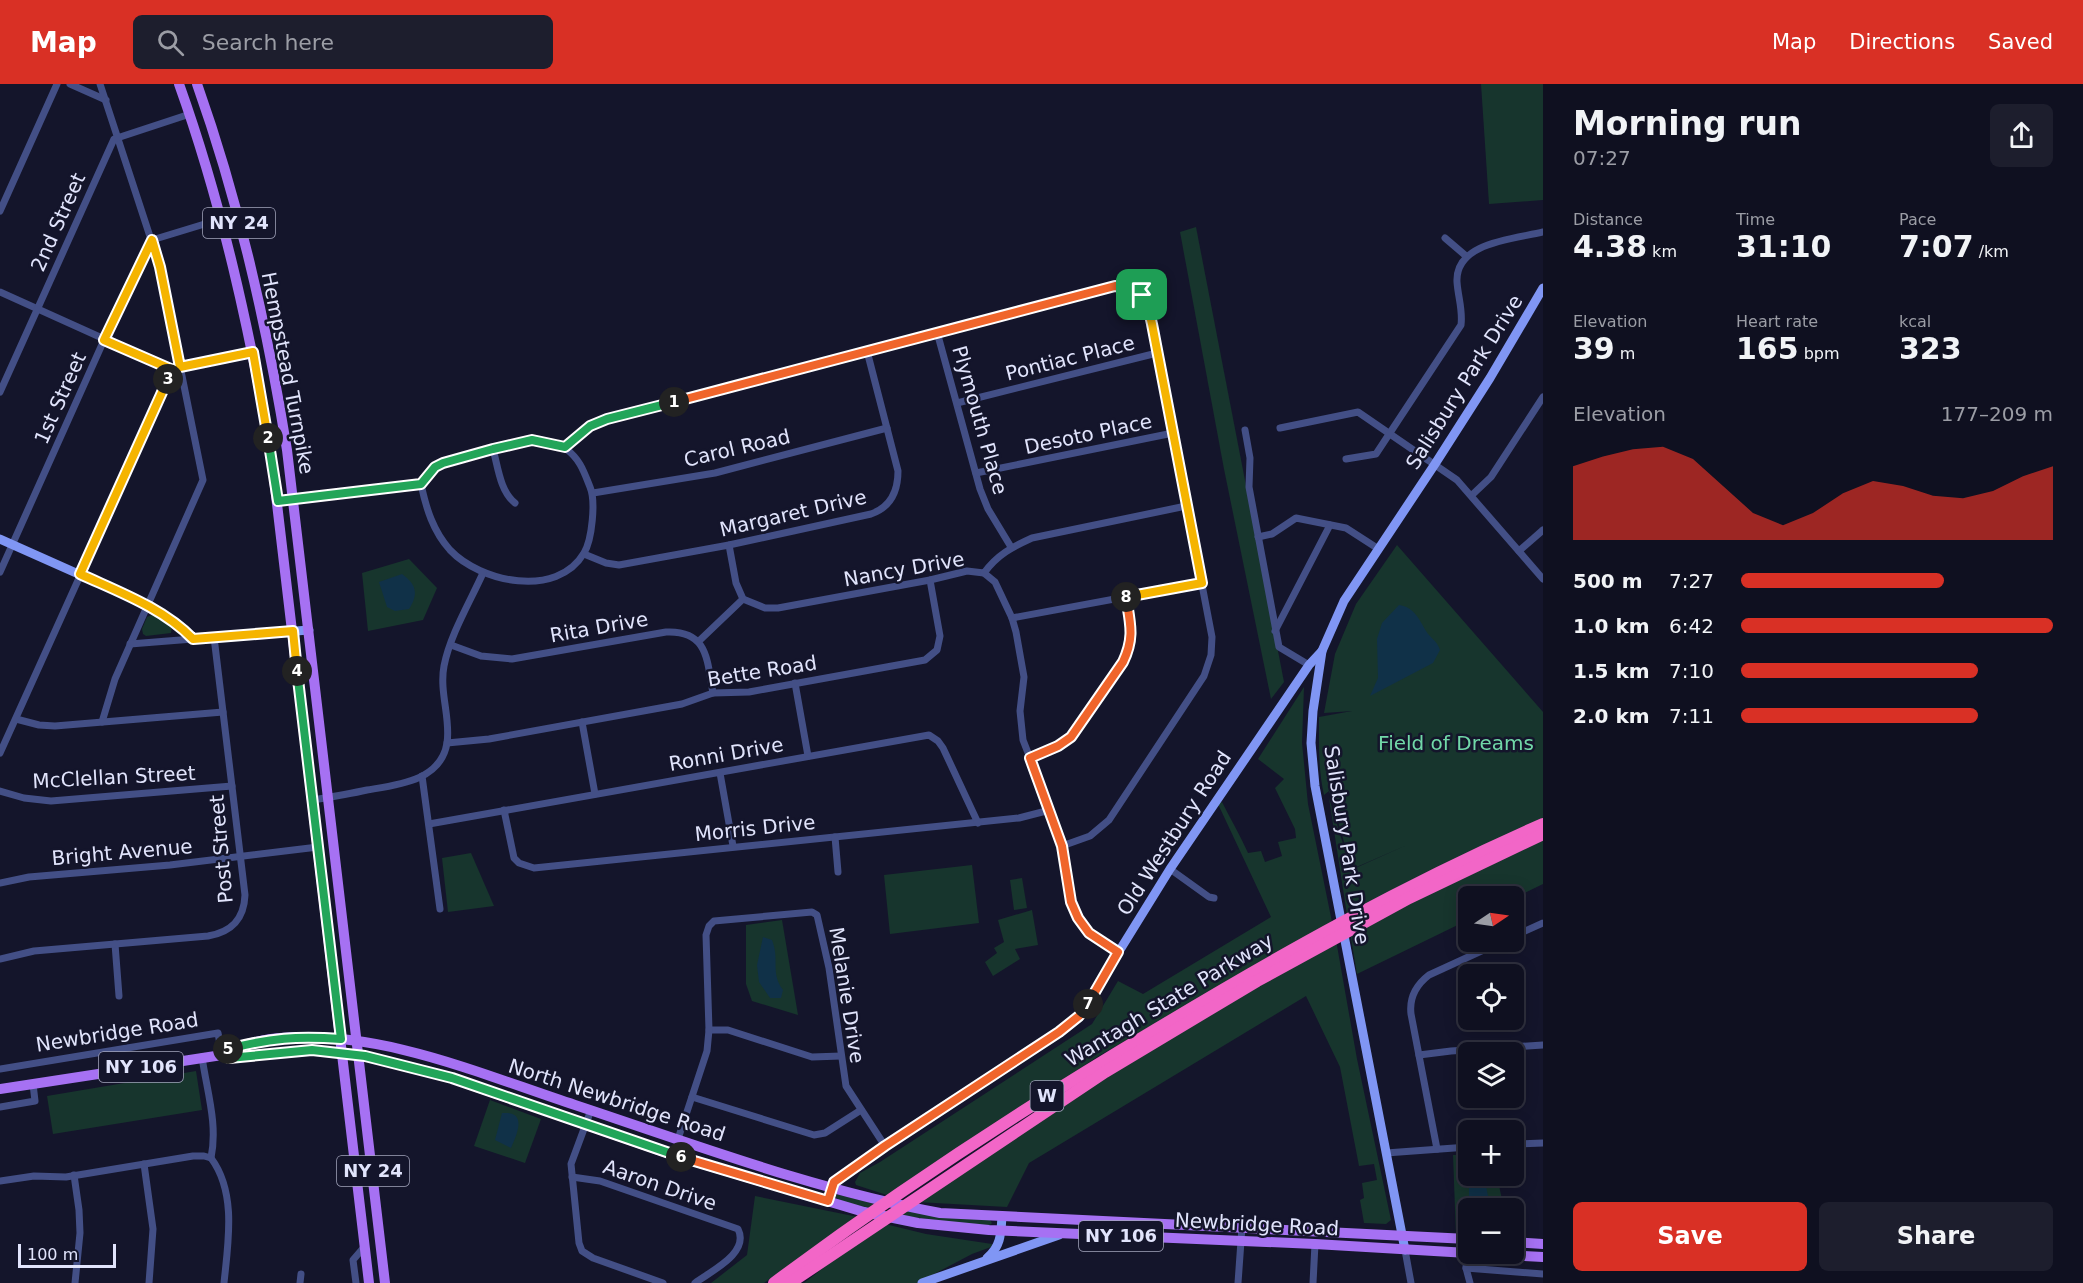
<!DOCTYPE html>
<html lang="en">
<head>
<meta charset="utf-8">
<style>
  body { margin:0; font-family:"DejaVu Sans",sans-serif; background:#1d1e2d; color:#f1f3f6; height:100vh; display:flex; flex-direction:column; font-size:22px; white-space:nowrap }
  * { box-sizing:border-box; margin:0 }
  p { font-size:20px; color:#9b9da5 }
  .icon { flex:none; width:33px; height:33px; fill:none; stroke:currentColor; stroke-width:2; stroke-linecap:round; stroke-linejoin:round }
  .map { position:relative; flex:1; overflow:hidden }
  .details { display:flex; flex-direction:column; background:#0f1020; width:540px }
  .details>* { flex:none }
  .needle { width:39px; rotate:77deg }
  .controls { position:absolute; left:1458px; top:802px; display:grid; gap:12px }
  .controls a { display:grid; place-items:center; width:66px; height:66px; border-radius:9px; background:#0f1020; box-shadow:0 3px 15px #0003,0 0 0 2px #2f303e; font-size:30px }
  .scale { position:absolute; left:18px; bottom:15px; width:98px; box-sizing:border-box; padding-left:6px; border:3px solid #e1e4fc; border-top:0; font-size:16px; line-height:21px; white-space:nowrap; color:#e1e4fc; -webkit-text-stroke:4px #14152b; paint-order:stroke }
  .pin { position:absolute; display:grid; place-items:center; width:51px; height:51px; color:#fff; margin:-26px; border-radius:12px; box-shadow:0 3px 9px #0006 }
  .km { position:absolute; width:30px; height:30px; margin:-15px; border-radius:50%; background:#222; color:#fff; font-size:16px; line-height:30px; text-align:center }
  .round { display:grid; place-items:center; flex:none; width:63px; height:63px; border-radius:9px; background:#1d1e2d }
  .overview { display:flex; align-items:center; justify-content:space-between; height:102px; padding:0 30px }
  h1 { font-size:33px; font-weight:700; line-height:45px }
  .metrics { display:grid; grid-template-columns:repeat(3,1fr); gap:9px; height:102px; padding:6px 30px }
  .metrics div { display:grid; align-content:center }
  .metrics b { font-size:30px; font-weight:700 }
  .metrics small { font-size:16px; font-weight:400 }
  .metrics p { font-size:16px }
  .chart { height:168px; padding:12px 30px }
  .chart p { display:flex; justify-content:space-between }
  .chart svg { width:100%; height:108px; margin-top:6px; fill:#d93025; opacity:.7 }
  .primary-button { display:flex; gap:12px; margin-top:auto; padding:12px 30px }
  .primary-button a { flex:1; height:69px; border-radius:9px; background:#d93025; color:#fff; font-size:24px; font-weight:700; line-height:69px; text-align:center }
  .primary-button a+a { background:#1d1e2d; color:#f1f3f6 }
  ul { padding:0 30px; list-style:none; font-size:20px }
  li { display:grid; grid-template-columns:96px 72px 1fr; align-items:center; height:45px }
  li i { height:15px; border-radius:8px; background:#d93025 }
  header { display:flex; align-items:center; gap:36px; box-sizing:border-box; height:84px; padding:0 30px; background:#d93025; color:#fff }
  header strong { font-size:28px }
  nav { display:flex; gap:33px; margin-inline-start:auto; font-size:21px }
  .search { width:420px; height:54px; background:#1d1e2d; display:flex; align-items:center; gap:15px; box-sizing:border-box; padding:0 21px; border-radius:9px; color:#9b9da5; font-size:22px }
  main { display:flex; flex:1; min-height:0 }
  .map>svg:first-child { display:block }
</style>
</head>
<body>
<header>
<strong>Map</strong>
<div class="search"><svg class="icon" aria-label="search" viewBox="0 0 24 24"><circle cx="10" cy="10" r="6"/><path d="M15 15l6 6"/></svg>Search here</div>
<nav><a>Map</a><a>Directions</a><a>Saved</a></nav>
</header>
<main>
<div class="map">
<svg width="1543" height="1199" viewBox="0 0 1543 1199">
  <rect width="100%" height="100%" fill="#14152b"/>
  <g fill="#17352d">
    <path d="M 1481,0 L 1543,0 L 1543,116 L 1489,120 Z"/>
    <path d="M 1196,143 L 1284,598 L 1271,615 L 1224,385 L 1180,148 Z"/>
    <path d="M 1397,461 L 1543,628 L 1543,735 L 1347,831 L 1329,714 L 1351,786 L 1407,761 L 1352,785 L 1329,707 L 1324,711 C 1318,685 1319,659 1319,633 L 1352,627 L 1324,629 L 1335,570 L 1356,520 Z"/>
    <path d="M 409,475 L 437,504 L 423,536 L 368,547 L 362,489 Z"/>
    <path d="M 152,531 L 172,541 L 171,549 L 146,552 L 143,550 L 142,545 L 147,533 Z"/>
    <path d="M 1304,603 L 1302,659 L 1308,720 L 1332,838 L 1097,973 L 890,1112 L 856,1101 L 855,1098 L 860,1089 L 880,1078 L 1092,940 L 1118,897 L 1143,910 L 1271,833 L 1218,720 L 1222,718 C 1230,734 1240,751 1248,769 L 1261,767 L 1265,778 L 1282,772 L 1278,758 L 1296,754 L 1295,745 L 1275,704 L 1284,695 L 1258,675 Z"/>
    <path d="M 1543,755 L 1543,800 L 1514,814 L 1468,813 L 1468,836 L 1357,890 L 1350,848 Z"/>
    <path d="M 471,769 L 494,822 L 448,828 L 442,774 Z"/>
    <path d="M 972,781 L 979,839 L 890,850 L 884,791 Z"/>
    <path d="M 1022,794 L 1027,824 L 1014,826 L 1010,796 Z"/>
    <path d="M 1032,826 L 1038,861 L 1015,865 L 1020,875 L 993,892 L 985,878 L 997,869 L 994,864 L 1004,858 L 998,836 Z"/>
    <path d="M 782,836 L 798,931 L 752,917 L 746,900 L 746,841 Z"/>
    <path d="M 1336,856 L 1357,975 L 1391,1136 L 1386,1140 L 1364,1139 L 1360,1116 L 1364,1114 L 1362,1099 L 1377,1096 L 1374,1080 L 1359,1082 L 1340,983 L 1306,912 L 1029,1079 L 1007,1123 L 917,1118 L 1105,993 Z"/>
    <path d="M 196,987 L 202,1026 L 53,1050 L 47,1012 Z"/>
    <path d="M 490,1016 L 541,1035 L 525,1079 L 474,1062 Z"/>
    <path d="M 1453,1071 L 1468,1071 L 1468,1092 L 1497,1092 L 1504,1125 L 1468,1125 L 1468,1153 L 1456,1152 Z"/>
    <path d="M 836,1111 L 840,1111 L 875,1120 L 870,1124 C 858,1121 844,1120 834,1112 Z"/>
    <path d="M 755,1112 L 858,1133 L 764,1199 L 711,1199 L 747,1171 Z"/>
    <path d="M 905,1126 L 990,1136 L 992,1139 L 990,1141 L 966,1140 L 898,1131 Z"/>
    <path d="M 885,1140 L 926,1150 L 992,1160 L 991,1163 L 972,1170 L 917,1199 L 804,1199 L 868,1149 Z"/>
  </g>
  <g fill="#103148">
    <path d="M 402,490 C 416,500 419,510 409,525 L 395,527 L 387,523 L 379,498 Z"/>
    <path d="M 1399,521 C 1414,523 1419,535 1426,547 C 1431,555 1436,555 1440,566 L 1433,579 L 1370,612 L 1378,594 L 1377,555 L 1382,539 Z"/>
    <path d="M 763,853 L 772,856 C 780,876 770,888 783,906 L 781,914 L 770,914 L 759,898 L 757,881 Z"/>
    <path d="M 502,1029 C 528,1027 517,1050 511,1064 L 495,1056 Z"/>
    <path d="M 1473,1092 L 1484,1092 L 1488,1112 L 1488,1125 L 1472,1125 L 1469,1113 L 1469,1095 Z"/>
  </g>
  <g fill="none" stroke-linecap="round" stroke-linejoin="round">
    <g stroke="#434f86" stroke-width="7">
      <path d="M 70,0 L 106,16"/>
      <path d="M 100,0 L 160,183 L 203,396 L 115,595 L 102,638"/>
      <path d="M 0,127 L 57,0"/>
      <path d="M 1445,154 L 1466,172"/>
      <path d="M 0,208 L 173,286 L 253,268"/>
      <path d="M 937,248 L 980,405 L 988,425 L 1011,463"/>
      <path d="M 0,308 L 114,55 L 190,30"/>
      <path d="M 957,319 L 1157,269"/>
      <path d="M 1280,344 L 1358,328 L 1457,396 L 1543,495"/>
      <path d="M 1245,346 L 1250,374 L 1249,403 L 1279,563 L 1309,581"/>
      <path d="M 565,363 L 590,342 L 607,335 L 1098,206 C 1134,198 1144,204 1152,240 L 1212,553 L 1211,571 L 1204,592 L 1109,736 L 1090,752 L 1062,762"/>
      <path d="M 493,365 C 498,383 500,407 515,419"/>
      <path d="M 1346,375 L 1376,370 L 1461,241 C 1463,226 1458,213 1457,198 C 1455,158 1514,155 1543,148"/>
      <path d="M 976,389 L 1173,349"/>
      <path d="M 593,409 L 715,389 L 887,344"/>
      <path d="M 1472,411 L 1491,393 L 1543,313"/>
      <path d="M 278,417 L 421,400 L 435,383 L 443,379 C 471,369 502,360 531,356 C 541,355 559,359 566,365 C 580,375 584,388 590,403 C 596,417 592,456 584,469 C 557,515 480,498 450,466 C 433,447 426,424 421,400"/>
      <path d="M 1258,453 L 1272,450 L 1296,434 L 1346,444 L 1377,464"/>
      <path d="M 729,461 L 736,499 L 743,515 L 765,524 L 778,524 L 930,496 L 967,487 L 984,489 C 997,471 1012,463 1032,454 L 1186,422"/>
      <path d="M 1519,467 L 1543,446"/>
      <path d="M 584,470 L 606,479 L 619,481 L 729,461 L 871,430 C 891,423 898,407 898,387 L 867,267"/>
      <path d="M 0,488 L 104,256 L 152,156 L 221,135"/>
      <path d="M 984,489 L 995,498 L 1012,534 L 1016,548 L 1024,593 L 1020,627 L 1023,656 L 1046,715 L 1062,762 L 1071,818 L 1078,834 L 1089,849 L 1118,868"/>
      <path d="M 1012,534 L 1201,499"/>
      <path d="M 1275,547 L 1330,441"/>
      <path d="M 699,557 L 743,515"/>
      <path d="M 130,560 L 193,555"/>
      <path d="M 451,561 L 481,572 L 512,575 L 666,548 C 708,546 707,576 713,609"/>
      <path d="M 795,599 L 808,672"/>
      <path d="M 16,635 L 39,641 L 55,642 L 223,628"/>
      <path d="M 582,638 L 595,710"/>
      <path d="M 447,659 L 489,655 L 682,620 L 713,609 L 749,608 L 925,576 L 937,566 L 940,552 L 930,496"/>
      <path d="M 0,669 L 173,286"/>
      <path d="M 1030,674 L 1058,662 L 1071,653 L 1123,578 C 1134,555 1131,537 1126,513"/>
      <path d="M 720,689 L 733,762"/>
      <path d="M 422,692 L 440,825"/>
      <path d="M 0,707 L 24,714 L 51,717 L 232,702"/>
      <path d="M 313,716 C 331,713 349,710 367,706 C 397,701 441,697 447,659 C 451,635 439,608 444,582 C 450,551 470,518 483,489"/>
      <path d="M 504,726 L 514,774 L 519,779 L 534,784 L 1019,734 L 1050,726"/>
      <path d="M 429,740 L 929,651 L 938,657 L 943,664 L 978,739"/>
      <path d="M 835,753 L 838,788"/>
      <path d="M 1170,785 L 1209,813 L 1214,814"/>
      <path d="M 0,799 L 29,793 L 170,781 L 318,763"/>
      <path d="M 1514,852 L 1543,839"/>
      <path d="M 115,860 L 119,912"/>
      <path d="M 0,875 L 34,867 L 208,852 C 231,848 244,836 245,811 L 214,553"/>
      <path d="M 709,946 L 728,946 L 812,973 L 841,972"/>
      <path d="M 1419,971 L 1451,967 L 1543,961"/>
      <path d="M 202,973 C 207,1008 218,1040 211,1074 C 237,1109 228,1159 224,1199"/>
      <path d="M 0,985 L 218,949 L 222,971"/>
      <path d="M 692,1013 L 814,1051 L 825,1049 L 861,1026"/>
      <path d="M 0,1023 L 35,1017 L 33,1000"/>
      <path d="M 591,1026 L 571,1080 L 579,1159 L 582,1167 L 593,1174 L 663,1199"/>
      <path d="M 678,1055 L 707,967 L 709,946 L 706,851 L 709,842 L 714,837 L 812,828 L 817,831 L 829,884 L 846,1002 L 885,1062"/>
      <path d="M 1514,1060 L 1543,1059"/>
      <path d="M 1437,1065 L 1411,930 C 1409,913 1416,901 1429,891 L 1501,858"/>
      <path d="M 1386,1069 L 1468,1063"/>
      <path d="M 144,1080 L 153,1145 L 149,1199"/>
      <path d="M 74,1091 L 79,1126 L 80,1149 L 75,1199"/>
      <path d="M 572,1093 L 600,1097 L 738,1145 C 750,1169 711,1187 695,1199"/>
      <path d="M 0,1097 L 34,1092 L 66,1093 L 193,1072 L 204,1072 L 211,1074"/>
      <path d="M 1405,1166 L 1411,1199"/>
      <path d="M 1467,1169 L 1466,1184 L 1470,1199"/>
      <path d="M 1466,1184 L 1543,1190"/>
      <path d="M 300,1199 L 301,1190"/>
      <path d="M 356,1199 L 353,1176 L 365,1162"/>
      <path d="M 1238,1199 L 1242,1143"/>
      <path d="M 1313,1199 L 1315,1160"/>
    </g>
    <g stroke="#8096f4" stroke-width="9">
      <path d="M 0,455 L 130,513 L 175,538 L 193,555 L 309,546"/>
      <path d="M 828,1117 L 834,1098 L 885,1062 L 1059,948 L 1079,932 L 1170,785 L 1309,581 L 1322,567"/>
      <path d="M 1405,1166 L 1315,702 L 1311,659 L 1313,627 L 1322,567 L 1344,517 L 1435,380 L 1490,294 L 1543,204"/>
      <path d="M 987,1174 C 1001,1163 1001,1149 1002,1132"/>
      <path d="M 922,1199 L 1059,1151"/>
    </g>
    <g stroke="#a671f3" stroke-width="10">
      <path d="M 179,0 C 222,120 249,244 271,369 L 369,1199"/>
      <path d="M 197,0 C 239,118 267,242 287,366 L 385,1199"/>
      <path d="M 222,971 L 227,965 C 245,961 262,955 280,954 C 382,946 480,990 575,1021 C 696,1061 815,1106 940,1129 L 1468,1155"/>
      <path d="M 0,1005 L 222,971 L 229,974 L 312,966 L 365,972 L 451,994 L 676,1072 L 864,1128 L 918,1139 L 989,1146 L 1315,1160 L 1468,1169"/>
      <path d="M 1514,1158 L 1543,1160"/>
      <path d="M 1486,1170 L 1543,1173"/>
    </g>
    <g stroke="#f266c7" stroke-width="12">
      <path d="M 774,1199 C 896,1108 1024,1024 1155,946 C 1281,870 1408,799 1543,740"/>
      <path d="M 790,1199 L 1105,988 L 1257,897 L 1409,814 L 1543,750"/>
    </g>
  </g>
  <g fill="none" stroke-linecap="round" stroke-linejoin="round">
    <defs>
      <path id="split-1" d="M 674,318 L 1115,202 L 1129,203 L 1142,211"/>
      <path id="split-2" d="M 268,354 L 278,417 L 421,400 L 435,383 L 443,379 L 493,365 L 532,356 L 565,363 L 590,342 L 607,335 L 674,318"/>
      <path id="split-3" d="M 168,295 L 173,286 L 104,256 L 152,156 L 160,183 L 180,283 L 253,268 L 268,354"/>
      <path id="split-4" d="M 168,295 L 80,490 C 119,508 163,524 193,555 L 293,547 L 297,587"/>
      <path id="split-5" d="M 228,965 C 271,954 297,952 341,955 L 297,587"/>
      <path id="split-6" d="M 228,965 L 222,971 L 229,974 L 312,966 L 365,972 L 452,994 L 681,1073"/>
      <path id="split-7" d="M 681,1073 L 828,1117 L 834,1098 L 885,1062 L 1059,948 L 1079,932 L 1088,920"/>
      <path id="split-8" d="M 1088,920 L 1118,868 L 1089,849 L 1078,834 L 1071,818 L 1062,762 L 1030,674 L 1058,662 L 1071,653 L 1123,578 C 1135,553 1130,539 1126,513"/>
      <path id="split-9" d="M 1126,513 L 1202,499 L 1152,240 L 1148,223 L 1142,211"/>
    </defs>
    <use href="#split-1" stroke="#fff" stroke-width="12"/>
    <use href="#split-2" stroke="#fff" stroke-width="12"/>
    <use href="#split-3" stroke="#fff" stroke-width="12"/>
    <use href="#split-4" stroke="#fff" stroke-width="12"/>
    <use href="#split-5" stroke="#fff" stroke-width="12"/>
    <use href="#split-6" stroke="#fff" stroke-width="12"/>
    <use href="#split-7" stroke="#fff" stroke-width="12"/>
    <use href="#split-8" stroke="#fff" stroke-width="12"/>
    <use href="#split-9" stroke="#fff" stroke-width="12"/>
    <use href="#split-1" stroke="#f0652b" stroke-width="8"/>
    <use href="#split-2" stroke="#22a559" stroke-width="8"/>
    <use href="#split-3" stroke="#f5b400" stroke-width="8"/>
    <use href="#split-4" stroke="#f5b400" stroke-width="8"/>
    <use href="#split-5" stroke="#22a559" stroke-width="8"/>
    <use href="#split-6" stroke="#22a559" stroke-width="8"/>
    <use href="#split-7" stroke="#f0652b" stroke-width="8"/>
    <use href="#split-8" stroke="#f0652b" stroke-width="8"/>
    <use href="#split-9" stroke="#f5b400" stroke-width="8"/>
  </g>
  <g text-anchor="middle" stroke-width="5" stroke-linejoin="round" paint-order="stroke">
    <g fill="#14152b" stroke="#a4a6bd" stroke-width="1.5">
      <rect x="203" y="124" width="72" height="30" rx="4.5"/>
      <rect x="99" y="968" width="84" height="30" rx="4.5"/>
      <rect x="1030.5" y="997" width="33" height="30" rx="4.5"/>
      <rect x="337" y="1072" width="72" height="30" rx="4.5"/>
      <rect x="1079" y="1137" width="84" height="30" rx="4.5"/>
    </g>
    <g font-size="18" font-weight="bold" fill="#e1e4fc">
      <text x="239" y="145">NY 24</text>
      <text x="141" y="989">NY 106</text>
      <text x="1047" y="1018">W</text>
      <text x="373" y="1093">NY 24</text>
      <text x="1121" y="1158">NY 106</text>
    </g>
    <g font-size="20" fill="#e1e4fc" stroke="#14152b">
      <text transform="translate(58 138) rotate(-66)" y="7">2nd Street</text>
      <text transform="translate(1070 274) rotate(-14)" y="7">Pontiac Place</text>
      <text transform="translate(288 289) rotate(79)" y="7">Hempstead Turnpike</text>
      <text transform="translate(1464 298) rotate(-58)" y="7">Salisbury Park Drive</text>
      <text transform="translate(60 314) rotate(-66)" y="7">1st Street</text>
      <text transform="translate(980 336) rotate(74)" y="7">Plymouth Place</text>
      <text transform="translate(1088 350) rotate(-12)" y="7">Desoto Place</text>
      <text transform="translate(737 364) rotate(-13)" y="7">Carol Road</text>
      <text transform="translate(793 429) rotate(-13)" y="7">Margaret Drive</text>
      <text transform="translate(904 485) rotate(-10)" y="7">Nancy Drive</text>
      <text transform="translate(599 543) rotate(-10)" y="7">Rita Drive</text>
      <text transform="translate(762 587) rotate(-9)" y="7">Bette Road</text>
      <text transform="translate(726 670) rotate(-10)" y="7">Ronni Drive</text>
      <text transform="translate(114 693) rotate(-3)" y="7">McClellan Street</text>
      <text transform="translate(755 744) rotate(-6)" y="7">Morris Drive</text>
      <text transform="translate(1174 749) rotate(-57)" y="7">Old Westbury Road</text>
      <text transform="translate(1347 761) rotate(81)" y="7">Salisbury Park Drive</text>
      <text transform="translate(221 765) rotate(-95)" y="7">Post Street</text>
      <text transform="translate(122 768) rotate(-5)" y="7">Bright Avenue</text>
      <text transform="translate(847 911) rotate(81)" y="7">Melanie Drive</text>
      <text transform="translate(1169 916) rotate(-31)" y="7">Wantagh State Parkway</text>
      <text transform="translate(117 948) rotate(-9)" y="7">Newbridge Road</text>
      <text transform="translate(617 1016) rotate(18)" y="7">North Newbridge Road</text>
      <text transform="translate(660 1101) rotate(19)" y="7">Aaron Drive</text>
      <text transform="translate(1257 1140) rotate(3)" y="7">Newbridge Road</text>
    </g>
    <g font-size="20" fill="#71d8a8" stroke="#14152b">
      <text x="1456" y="666">Field of Dreams</text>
    </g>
  </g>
</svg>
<div class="controls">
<a><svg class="needle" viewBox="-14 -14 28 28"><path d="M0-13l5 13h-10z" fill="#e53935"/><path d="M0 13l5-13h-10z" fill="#9b9da5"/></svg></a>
<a><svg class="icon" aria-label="locate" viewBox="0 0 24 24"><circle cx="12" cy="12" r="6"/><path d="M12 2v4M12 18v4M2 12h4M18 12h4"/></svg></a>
<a><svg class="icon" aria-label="layers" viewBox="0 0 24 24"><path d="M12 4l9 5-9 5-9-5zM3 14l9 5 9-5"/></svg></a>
<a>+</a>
<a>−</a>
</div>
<div class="scale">100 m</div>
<div class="pin" style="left:1142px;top:211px;background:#1e9e55"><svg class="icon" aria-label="arrive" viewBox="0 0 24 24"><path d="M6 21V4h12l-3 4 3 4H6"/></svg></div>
<b class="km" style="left:674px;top:318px">1</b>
<b class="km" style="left:268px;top:354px">2</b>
<b class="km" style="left:168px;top:295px">3</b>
<b class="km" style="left:297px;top:587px">4</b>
<b class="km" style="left:228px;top:965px">5</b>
<b class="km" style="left:681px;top:1073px">6</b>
<b class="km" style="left:1088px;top:920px">7</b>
<b class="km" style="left:1126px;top:513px">8</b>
</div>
<section class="details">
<div class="overview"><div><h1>Morning run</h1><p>07:27</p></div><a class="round"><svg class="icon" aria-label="share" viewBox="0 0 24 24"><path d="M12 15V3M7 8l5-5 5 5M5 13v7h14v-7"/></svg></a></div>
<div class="metrics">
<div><p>Distance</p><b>4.38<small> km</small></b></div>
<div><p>Time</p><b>31:10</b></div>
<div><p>Pace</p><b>7:07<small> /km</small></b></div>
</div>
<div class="metrics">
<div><p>Elevation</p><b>39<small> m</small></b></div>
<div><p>Heart rate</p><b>165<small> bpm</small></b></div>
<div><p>kcal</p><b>323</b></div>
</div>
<div class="chart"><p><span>Elevation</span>177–209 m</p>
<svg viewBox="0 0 160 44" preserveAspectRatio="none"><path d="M0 44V14L10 10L20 7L30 6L40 11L50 22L60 33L70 38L80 33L90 25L100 20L110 22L120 26L130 27L140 24L150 18L160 14V44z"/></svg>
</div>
<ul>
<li><b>500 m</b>7:27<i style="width:65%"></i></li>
<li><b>1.0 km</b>6:42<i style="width:100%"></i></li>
<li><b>1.5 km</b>7:10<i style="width:76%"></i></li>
<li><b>2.0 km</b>7:11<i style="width:76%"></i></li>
</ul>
<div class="primary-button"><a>Save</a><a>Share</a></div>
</section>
</main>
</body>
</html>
